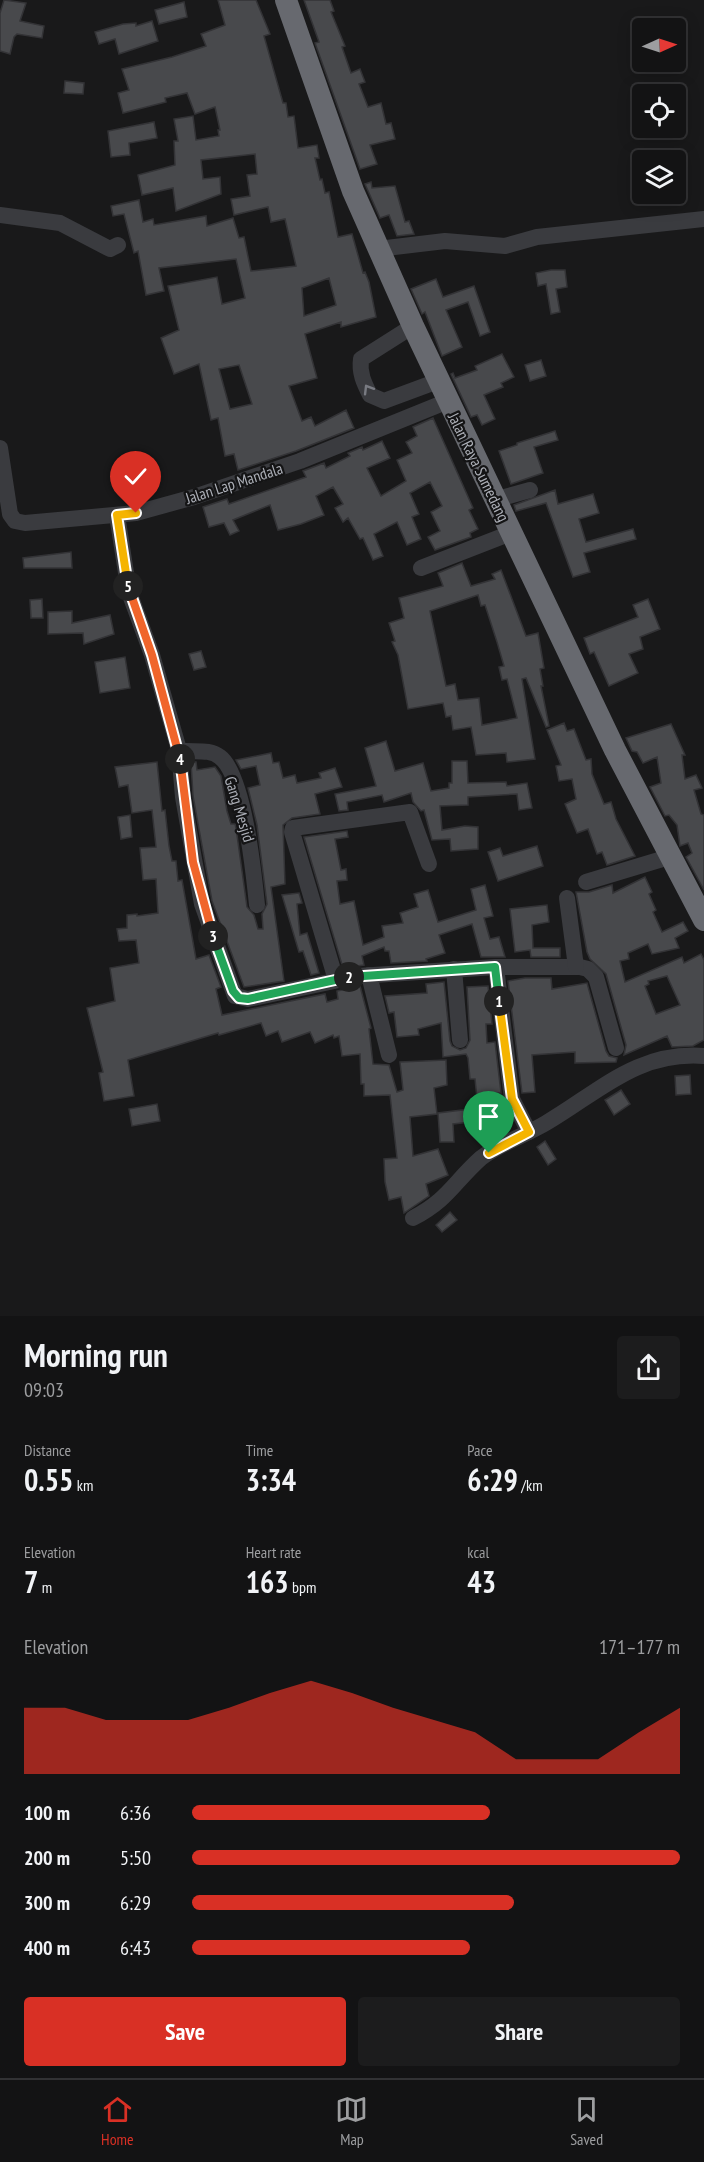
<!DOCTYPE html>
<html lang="en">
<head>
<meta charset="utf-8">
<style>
  body { margin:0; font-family:"PT Sans Narrow",sans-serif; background:#1c1c1d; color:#f1f3f6; height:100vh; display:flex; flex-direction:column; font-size:22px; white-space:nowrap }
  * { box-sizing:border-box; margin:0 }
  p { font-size:20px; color:#9d9ea0 }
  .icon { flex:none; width:33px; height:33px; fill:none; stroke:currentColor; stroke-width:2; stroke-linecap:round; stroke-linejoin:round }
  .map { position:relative; height:1316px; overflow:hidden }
  .sheet { display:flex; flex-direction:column; background:#131314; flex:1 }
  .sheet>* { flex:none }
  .needle { width:39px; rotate:87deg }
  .fabs { position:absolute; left:632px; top:18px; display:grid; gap:12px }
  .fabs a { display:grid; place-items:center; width:54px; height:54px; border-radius:6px; background:#131314; box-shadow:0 3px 15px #0003,0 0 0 2px #323234; font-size:30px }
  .pin { position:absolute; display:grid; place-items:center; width:51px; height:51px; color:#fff; margin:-62px -26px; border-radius:50% 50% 50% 0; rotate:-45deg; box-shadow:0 0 6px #0007 }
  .pin .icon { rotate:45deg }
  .km { position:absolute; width:30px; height:30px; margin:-15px; border-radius:50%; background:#222; color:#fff; font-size:16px; line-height:30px; text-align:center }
  .round { display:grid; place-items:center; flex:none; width:63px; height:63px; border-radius:6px; background:#1c1c1d }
  .overview { display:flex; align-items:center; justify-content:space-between; height:102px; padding:0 24px }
  h1 { font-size:33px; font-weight:800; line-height:45px }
  .stats { display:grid; grid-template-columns:repeat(3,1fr); gap:9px; height:102px; padding:6px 24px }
  .stats div { display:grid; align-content:center }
  .stats b { font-size:30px; font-weight:800 }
  .stats small { font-size:16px; font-weight:400 }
  .stats p { font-size:16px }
  .chart { height:168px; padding:12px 24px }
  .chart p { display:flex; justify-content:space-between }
  .chart svg { width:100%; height:108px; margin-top:6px; fill:#d93025; opacity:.7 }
  .action { display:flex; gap:12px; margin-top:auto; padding:12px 24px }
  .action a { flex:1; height:69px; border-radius:6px; background:#d93025; color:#fff; font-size:24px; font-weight:800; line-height:69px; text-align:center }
  .action a+a { background:#1c1c1d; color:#f1f3f6 }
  ul { padding:0 24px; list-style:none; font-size:20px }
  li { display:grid; grid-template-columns:96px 72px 1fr; align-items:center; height:45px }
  li i { height:15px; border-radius:8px; background:#d93025 }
  .tab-bar { display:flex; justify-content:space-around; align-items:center; height:84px; border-top:2px solid #323234; background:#131314; font-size:16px; color:#9d9ea0 }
  .tab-bar a { display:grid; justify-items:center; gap:3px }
  .tab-bar .current { color:#d93025 }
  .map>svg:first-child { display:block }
</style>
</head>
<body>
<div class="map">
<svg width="704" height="1316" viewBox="0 0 704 1316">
  <rect width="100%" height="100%" fill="#19191a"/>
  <g fill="#48494c" stroke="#333336" stroke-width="1.5" fill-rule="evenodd">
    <path d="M 4,0 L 26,3 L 20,21 L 44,26 L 42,38 L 17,34 L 14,37 L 10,54 L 0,51 L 0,13 Z"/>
    <path d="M 218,0 L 256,0 L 270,34 L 264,36 L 283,103 L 286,103 L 288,117 L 294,116 L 298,148 L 317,145 L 319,158 L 315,158 L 320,180 L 322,179 L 325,193 L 329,192 L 338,237 L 352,234 L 363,273 L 365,272 L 369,282 L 376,317 L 341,327 L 341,322 L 305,334 L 317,378 L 289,386 L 302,421 L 311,417 L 315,426 L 346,410 L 354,428 L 296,451 L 238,470 L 234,454 L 225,456 L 218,418 L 211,420 L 199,364 L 174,374 L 161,338 L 179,330 L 168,286 L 217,277 L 222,304 L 245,298 L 236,259 L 159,268 L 164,291 L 146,295 L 138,251 L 134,253 L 124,214 L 113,216 L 111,206 L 139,200 L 143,222 L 153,219 L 154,225 L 206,216 L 207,226 L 233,218 L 239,238 L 244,237 L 251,271 L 296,266 L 285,219 L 271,222 L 268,207 L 234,215 L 231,199 L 250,196 L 247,175 L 257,174 L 255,154 L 201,160 L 203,179 L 220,177 L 221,194 L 176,211 L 173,188 L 142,195 L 138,175 L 175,165 L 174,141 L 178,141 L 174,119 L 193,116 L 196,140 L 219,136 L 218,130 L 220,130 L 215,107 L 195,114 L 187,93 L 165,98 L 166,102 L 123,113 L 118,93 L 129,90 L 122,69 L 172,57 L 206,46 L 201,34 L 225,25 ZM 329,278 L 336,305 L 304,316 L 302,288 ZM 239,365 L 252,404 L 230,409 L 219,369 Z"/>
    <path d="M 304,0 L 330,0 L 334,11 L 331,12 L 345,46 L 342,47 L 351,73 L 360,69 L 365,82 L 359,84 L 368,107 L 381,103 L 386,124 L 391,123 L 395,139 L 370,145 L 377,164 L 360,169 L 315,43 L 319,42 Z"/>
    <path d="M 184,2 L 187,17 L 159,24 L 155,10 Z"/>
    <path d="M 152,21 L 158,41 L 119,54 L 115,39 L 99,44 L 95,32 L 123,24 L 136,23 L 136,26 Z"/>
    <path d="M 65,81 L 84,83 L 83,94 L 64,93 Z"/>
    <path d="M 154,122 L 157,138 L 129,143 L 130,155 L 111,157 L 108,131 Z"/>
    <path d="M 371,182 L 372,188 L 395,186 L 405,222 L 409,221 L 414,234 L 397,236 L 389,215 L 380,218 L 365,184 Z"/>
    <path d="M 551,270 L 565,270 L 567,287 L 556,289 L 560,312 L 551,314 L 546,284 L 538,286 L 536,273 Z"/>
    <path d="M 436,279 L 443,297 L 474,286 L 490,332 L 480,336 L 468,302 L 446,310 L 462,347 L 442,356 L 425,312 L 422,314 L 411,289 Z"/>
    <path d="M 502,354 L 514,377 L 501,383 L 503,387 L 484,395 L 495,419 L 482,425 L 477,415 L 471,417 L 451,374 L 453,373 L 455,378 L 477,370 L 475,366 Z"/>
    <path d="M 541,360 L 546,376 L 530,381 L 525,365 Z"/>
    <path d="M 433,418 L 473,508 L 469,510 L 478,529 L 470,533 L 471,537 L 435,550 L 428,537 L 440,531 L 431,512 L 442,506 L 430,482 L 410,493 L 419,514 L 412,517 L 421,539 L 407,545 L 397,522 L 374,534 L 383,556 L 373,560 L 363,538 L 360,539 L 348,518 L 343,522 L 335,508 L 343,504 L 333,487 L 316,496 L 324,515 L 301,524 L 278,530 L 270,505 L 233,520 L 239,531 L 230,535 L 224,523 L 209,527 L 203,507 L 227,499 L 229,504 L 306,477 L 303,471 L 324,463 L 326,468 L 350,456 L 348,453 L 362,447 L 363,450 L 382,441 L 390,458 L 367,468 L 381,496 L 406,481 L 397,460 L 412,453 L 406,442 L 417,436 L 413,427 Z"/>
    <path d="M 555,431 L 558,440 L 534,447 L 543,473 L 511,484 L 499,451 L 517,445 L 517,443 Z"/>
    <path d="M 555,490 L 558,504 L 593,494 L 599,513 L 579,519 L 586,542 L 633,529 L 636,539 L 584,553 L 590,572 L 573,577 L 546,503 L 516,511 L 514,505 Z"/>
    <path d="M 71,552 L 72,568 L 24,568 L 23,558 Z"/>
    <path d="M 462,563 L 471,586 L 495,579 L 492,574 L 501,570 L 526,636 L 538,633 L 544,668 L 540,669 L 543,686 L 541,686 L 549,726 L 546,727 L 526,678 L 522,679 L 535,759 L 507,762 L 506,753 L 476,755 L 471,727 L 453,730 L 451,716 L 446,717 L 443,703 L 408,709 L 398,655 L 392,642 L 395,641 L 389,623 L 404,618 L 399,598 L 443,586 L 438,573 ZM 478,595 L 481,606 L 485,605 L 497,642 L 504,666 L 499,667 L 502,680 L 507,679 L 517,718 L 482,725 L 479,698 L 458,700 L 455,684 L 446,686 L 430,611 Z"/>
    <path d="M 42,599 L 43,618 L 31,618 L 30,600 Z"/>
    <path d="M 648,599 L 660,629 L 640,637 L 643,649 L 629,654 L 638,673 L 609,686 L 594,652 L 590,654 L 584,638 L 638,617 L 633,605 Z"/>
    <path d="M 72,611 L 72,623 L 110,615 L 114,634 L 84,644 L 83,633 L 48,634 L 48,612 Z"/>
    <path d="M 201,651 L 206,667 L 194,670 L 189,654 Z"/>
    <path d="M 125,657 L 130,688 L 100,693 L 95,662 Z"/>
    <path d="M 564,723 L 567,731 L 574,729 L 586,760 L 591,759 L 592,774 L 604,804 L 611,802 L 616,819 L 635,856 L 607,865 L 602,852 L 597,854 L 588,829 L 577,833 L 565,804 L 576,799 L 572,779 L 559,781 L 556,766 L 561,765 L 547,730 Z"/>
    <path d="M 671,724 L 685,755 L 682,755 L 685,779 L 696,775 L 702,788 L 694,790 L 701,814 L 704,815 L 704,890 L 686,857 L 692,853 L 688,843 L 680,846 L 677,825 L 669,815 L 665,816 L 650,787 L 661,783 L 657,757 L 643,763 L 637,752 L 632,751 L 626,738 Z"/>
    <path d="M 386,741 L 395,771 L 423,763 L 431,791 L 449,788 L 449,783 L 452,783 L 452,761 L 467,761 L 468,783 L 506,782 L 507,786 L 527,783 L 532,808 L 519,810 L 517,794 L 468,797 L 468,805 L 440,806 L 442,830 L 465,826 L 478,827 L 478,849 L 451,851 L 450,839 L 432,840 L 424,810 L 421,811 L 413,802 L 411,793 L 384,802 L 382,795 L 347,802 L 348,810 L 339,811 L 335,794 L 376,786 L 365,748 Z"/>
    <path d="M 271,753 L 273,763 L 279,762 L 283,778 L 295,775 L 297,783 L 321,778 L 319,773 L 335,768 L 342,787 L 315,794 L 320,814 L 292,818 L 283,825 L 285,884 L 271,887 L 284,981 L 244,987 L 212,901 L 193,796 L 191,762 L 196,762 L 197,770 L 215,767 L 221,776 L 227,811 L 231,824 L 235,824 L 236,828 L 247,907 L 254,915 L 258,929 L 263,929 L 262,914 L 267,904 L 257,825 L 248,788 L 260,785 L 256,766 L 241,769 L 236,760 Z"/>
    <path d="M 157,762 L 162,811 L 165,810 L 169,846 L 172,861 L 176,861 L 178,881 L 182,880 L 196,959 L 209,955 L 221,987 L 216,989 L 222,1015 L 325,994 L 327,1002 L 338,999 L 337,991 L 360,986 L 371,1028 L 369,1029 L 373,1064 L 389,1065 L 397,1092 L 403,1090 L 400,1062 L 446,1060 L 447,1085 L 434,1088 L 437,1114 L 410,1117 L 413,1156 L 438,1149 L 448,1175 L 426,1184 L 429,1196 L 404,1213 L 401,1197 L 389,1200 L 385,1182 L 384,1159 L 397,1158 L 390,1095 L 364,1096 L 364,1084 L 361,1084 L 360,1054 L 342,1056 L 339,1036 L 334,1038 L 333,1035 L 315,1043 L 310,1032 L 282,1042 L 278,1031 L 266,1036 L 261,1023 L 219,1035 L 218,1033 L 128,1060 L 134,1096 L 104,1101 L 99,1073 L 103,1072 L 87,1008 L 115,1001 L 110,968 L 139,963 L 136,940 L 119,941 L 117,929 L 127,928 L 127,915 L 137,914 L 137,916 L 158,913 L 156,879 L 143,880 L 140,848 L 156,847 L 152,810 L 132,813 L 128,785 L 119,787 L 115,767 Z"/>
    <path d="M 130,815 L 132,837 L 121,839 L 118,817 Z"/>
    <path d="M 347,831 L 348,837 L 335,839 L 341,870 L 346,869 L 347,880 L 337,881 L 340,904 L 354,901 L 363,945 L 384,937 L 382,926 L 403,923 L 400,913 L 418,907 L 414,894 L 428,890 L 438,922 L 476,910 L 471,889 L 485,885 L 493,916 L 484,918 L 490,939 L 499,937 L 505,957 L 481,957 L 472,924 L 439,935 L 445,953 L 426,959 L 427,961 L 391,963 L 389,951 L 385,951 L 384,947 L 362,956 L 364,965 L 343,968 L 304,837 Z"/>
    <path d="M 537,846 L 543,866 L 498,881 L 488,852 L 500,848 L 503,856 Z"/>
    <path d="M 645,877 L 652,892 L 649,894 L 656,910 L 653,912 L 662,932 L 683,922 L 688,931 L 675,938 L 679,948 L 652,954 L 648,944 L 628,953 L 629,959 L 620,961 L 625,982 L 682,957 L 684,963 L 701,954 L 704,960 L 704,1040 L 693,1046 L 672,1047 L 667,1036 L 624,1055 L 626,1045 L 606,974 L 590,959 L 587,952 L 576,892 L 589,892 L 612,885 L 613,893 ZM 667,976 L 680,1005 L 656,1014 L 645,986 L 649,984 L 648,981 Z"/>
    <path d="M 299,893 L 302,903 L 297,904 L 300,935 L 307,933 L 319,973 L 311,975 L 303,951 L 299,952 L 282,895 Z"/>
    <path d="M 547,905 L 549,922 L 532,925 L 533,948 L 560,948 L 560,957 L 531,957 L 530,950 L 515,952 L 510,909 Z"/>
    <path d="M 525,978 L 551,978 L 552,989 L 587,983 L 606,1051 L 609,1056 L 617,1058 L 616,1062 L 575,1063 L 575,1052 L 532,1055 L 535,1092 L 522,1093 L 508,981 Z"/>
    <path d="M 444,982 L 450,1041 L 452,1046 L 460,1050 L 466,1048 L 470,1040 L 467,987 L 488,986 L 492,1024 L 486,1024 L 487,1043 L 495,1042 L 501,1093 L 493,1093 L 495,1113 L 501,1112 L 503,1125 L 471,1128 L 471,1122 L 453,1124 L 454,1142 L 440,1142 L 438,1113 L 478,1108 L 475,1079 L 470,1079 L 468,1058 L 466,1054 L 443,1057 L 441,1023 L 418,1029 L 419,1035 L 397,1037 L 394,1012 L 389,1013 L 385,996 L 427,993 L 426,984 Z"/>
    <path d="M 690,1075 L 691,1094 L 676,1095 L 675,1076 Z"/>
    <path d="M 621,1090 L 630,1104 L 614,1115 L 605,1100 Z"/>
    <path d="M 157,1104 L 160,1121 L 132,1126 L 129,1109 Z"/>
    <path d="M 545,1141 L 556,1159 L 548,1165 L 537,1147 Z"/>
    <path d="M 450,1212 L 457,1220 L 442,1232 L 436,1225 Z"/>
  </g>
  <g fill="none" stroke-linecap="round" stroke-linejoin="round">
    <g stroke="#3a3b3f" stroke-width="16">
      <path d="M 0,215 L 60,223 L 110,249 L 118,245"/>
      <path d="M 378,249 L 445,241 L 505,246 L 537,237 L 704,219"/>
      <path d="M 413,326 L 361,359 C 359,373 364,383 370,395 L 384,401 L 438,381"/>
      <path d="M 0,448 L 10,514 L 15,521 L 25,523 L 136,513 L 194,497 L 300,461 L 448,401"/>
      <path d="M 494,500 L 530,490"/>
      <path d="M 117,515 L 129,592 L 152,655 L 179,750 L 183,797 L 202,904 L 235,996 L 248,999 L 358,976 L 496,967 L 580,967 L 588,969 L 596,977 L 616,1048"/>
      <path d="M 421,568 L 511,533"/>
      <path d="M 179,750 C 192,753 209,748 220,757 C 244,775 254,875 257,905"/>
      <path d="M 586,882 L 669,857"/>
      <path d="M 567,898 L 576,967"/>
      <path d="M 496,967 L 512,1099 L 529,1132"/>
      <path d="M 454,969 L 460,1040"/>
      <path d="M 369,975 L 389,1055"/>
      <path d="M 336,980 L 292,832 L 293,828 L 410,812 L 429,864"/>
      <path d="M 413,1218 C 448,1200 454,1182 481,1158 C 500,1143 526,1135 546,1123 C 599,1092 637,1051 704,1056"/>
    </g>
    <path stroke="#67696f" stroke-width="22" d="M 286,0 L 353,191 L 413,326 L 615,750 L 704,920"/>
  </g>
  <defs><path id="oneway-chevron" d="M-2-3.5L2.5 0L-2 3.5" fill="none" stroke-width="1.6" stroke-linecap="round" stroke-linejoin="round" transform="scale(1.5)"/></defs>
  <use stroke="#797b82" href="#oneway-chevron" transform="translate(368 389) rotate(-121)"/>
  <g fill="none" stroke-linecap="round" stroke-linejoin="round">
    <defs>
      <path id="split-1" d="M 489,1153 L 529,1132 L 512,1099 L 499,1001"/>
      <path id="split-2" d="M 349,977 L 495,967 L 499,1001"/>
      <path id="split-3" d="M 213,936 L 233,991 L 239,998 L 248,999 L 349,977"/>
      <path id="split-4" d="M 180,759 L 193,862 L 213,936"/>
      <path id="split-5" d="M 128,586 L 152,655 L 180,759"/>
      <path id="split-6" d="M 128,586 L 117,515 L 136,513"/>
    </defs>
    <use href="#split-1" stroke="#fff" stroke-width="12"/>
    <use href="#split-2" stroke="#fff" stroke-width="12"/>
    <use href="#split-3" stroke="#fff" stroke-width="12"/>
    <use href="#split-4" stroke="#fff" stroke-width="12"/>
    <use href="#split-5" stroke="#fff" stroke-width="12"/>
    <use href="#split-6" stroke="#fff" stroke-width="12"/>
    <use href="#split-1" stroke="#f5b400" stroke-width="8"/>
    <use href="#split-2" stroke="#22a559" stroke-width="8"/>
    <use href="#split-3" stroke="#22a559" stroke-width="8"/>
    <use href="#split-4" stroke="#f0652b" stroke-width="8"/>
    <use href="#split-5" stroke="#f0652b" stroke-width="8"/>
    <use href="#split-6" stroke="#f5b400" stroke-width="8"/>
  </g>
  <g text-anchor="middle" stroke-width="4.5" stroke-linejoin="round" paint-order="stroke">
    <g font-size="16" fill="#adb0b8" stroke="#141415">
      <text transform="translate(479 467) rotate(64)" y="6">Jalan Raya Sumedang</text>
      <text transform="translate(234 483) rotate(-18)" y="6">Jalan Lap Mandala</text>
      <text transform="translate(240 809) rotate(73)" y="6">Gang Mesjid</text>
    </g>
  </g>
</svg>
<div class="fabs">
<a><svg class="needle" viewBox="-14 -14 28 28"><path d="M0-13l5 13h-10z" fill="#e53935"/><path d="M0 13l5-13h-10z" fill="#9d9ea0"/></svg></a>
<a><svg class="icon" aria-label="locate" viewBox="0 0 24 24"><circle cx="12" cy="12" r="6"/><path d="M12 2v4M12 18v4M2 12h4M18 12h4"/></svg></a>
<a><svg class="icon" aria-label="layers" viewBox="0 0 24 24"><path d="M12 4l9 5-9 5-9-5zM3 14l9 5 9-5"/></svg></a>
</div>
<div class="pin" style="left:489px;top:1153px;background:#1e9e55"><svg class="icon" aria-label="arrive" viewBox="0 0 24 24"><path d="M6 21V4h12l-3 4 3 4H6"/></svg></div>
<div class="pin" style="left:136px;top:513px;background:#d93025"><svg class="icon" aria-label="check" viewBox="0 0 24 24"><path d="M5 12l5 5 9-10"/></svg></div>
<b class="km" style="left:499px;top:1001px">1</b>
<b class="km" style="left:349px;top:977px">2</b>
<b class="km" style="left:213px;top:936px">3</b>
<b class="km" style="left:180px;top:759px">4</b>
<b class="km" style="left:128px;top:586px">5</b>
</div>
<section class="sheet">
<div class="overview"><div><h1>Morning run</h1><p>09:03</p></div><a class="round"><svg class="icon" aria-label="share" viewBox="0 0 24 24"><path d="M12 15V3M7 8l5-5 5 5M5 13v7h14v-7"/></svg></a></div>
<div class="stats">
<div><p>Distance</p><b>0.55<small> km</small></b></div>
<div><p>Time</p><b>3:34</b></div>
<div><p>Pace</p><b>6:29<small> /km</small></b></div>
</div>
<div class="stats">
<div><p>Elevation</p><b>7<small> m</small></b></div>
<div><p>Heart rate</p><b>163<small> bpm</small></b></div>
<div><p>kcal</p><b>43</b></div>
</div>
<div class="chart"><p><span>Elevation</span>171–177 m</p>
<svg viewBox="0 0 160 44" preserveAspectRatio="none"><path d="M0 44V17L10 17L20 22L30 22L40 22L50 17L60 11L70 6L80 11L90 17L100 22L110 27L120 38L130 38L140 38L150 27L160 17V44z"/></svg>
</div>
<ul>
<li><b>100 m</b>6:36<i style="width:61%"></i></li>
<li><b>200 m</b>5:50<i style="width:100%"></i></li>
<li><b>300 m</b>6:29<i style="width:66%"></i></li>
<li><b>400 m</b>6:43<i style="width:57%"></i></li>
</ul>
<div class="action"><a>Save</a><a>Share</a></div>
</section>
<nav class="tab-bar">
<a class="current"><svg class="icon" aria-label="home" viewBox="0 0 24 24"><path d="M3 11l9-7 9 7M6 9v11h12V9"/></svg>Home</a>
<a><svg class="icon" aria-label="map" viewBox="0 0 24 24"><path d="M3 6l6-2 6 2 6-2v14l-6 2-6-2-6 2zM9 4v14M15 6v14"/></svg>Map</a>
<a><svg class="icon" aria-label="saved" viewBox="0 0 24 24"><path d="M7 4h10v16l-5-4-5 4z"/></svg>Saved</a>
</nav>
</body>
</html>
